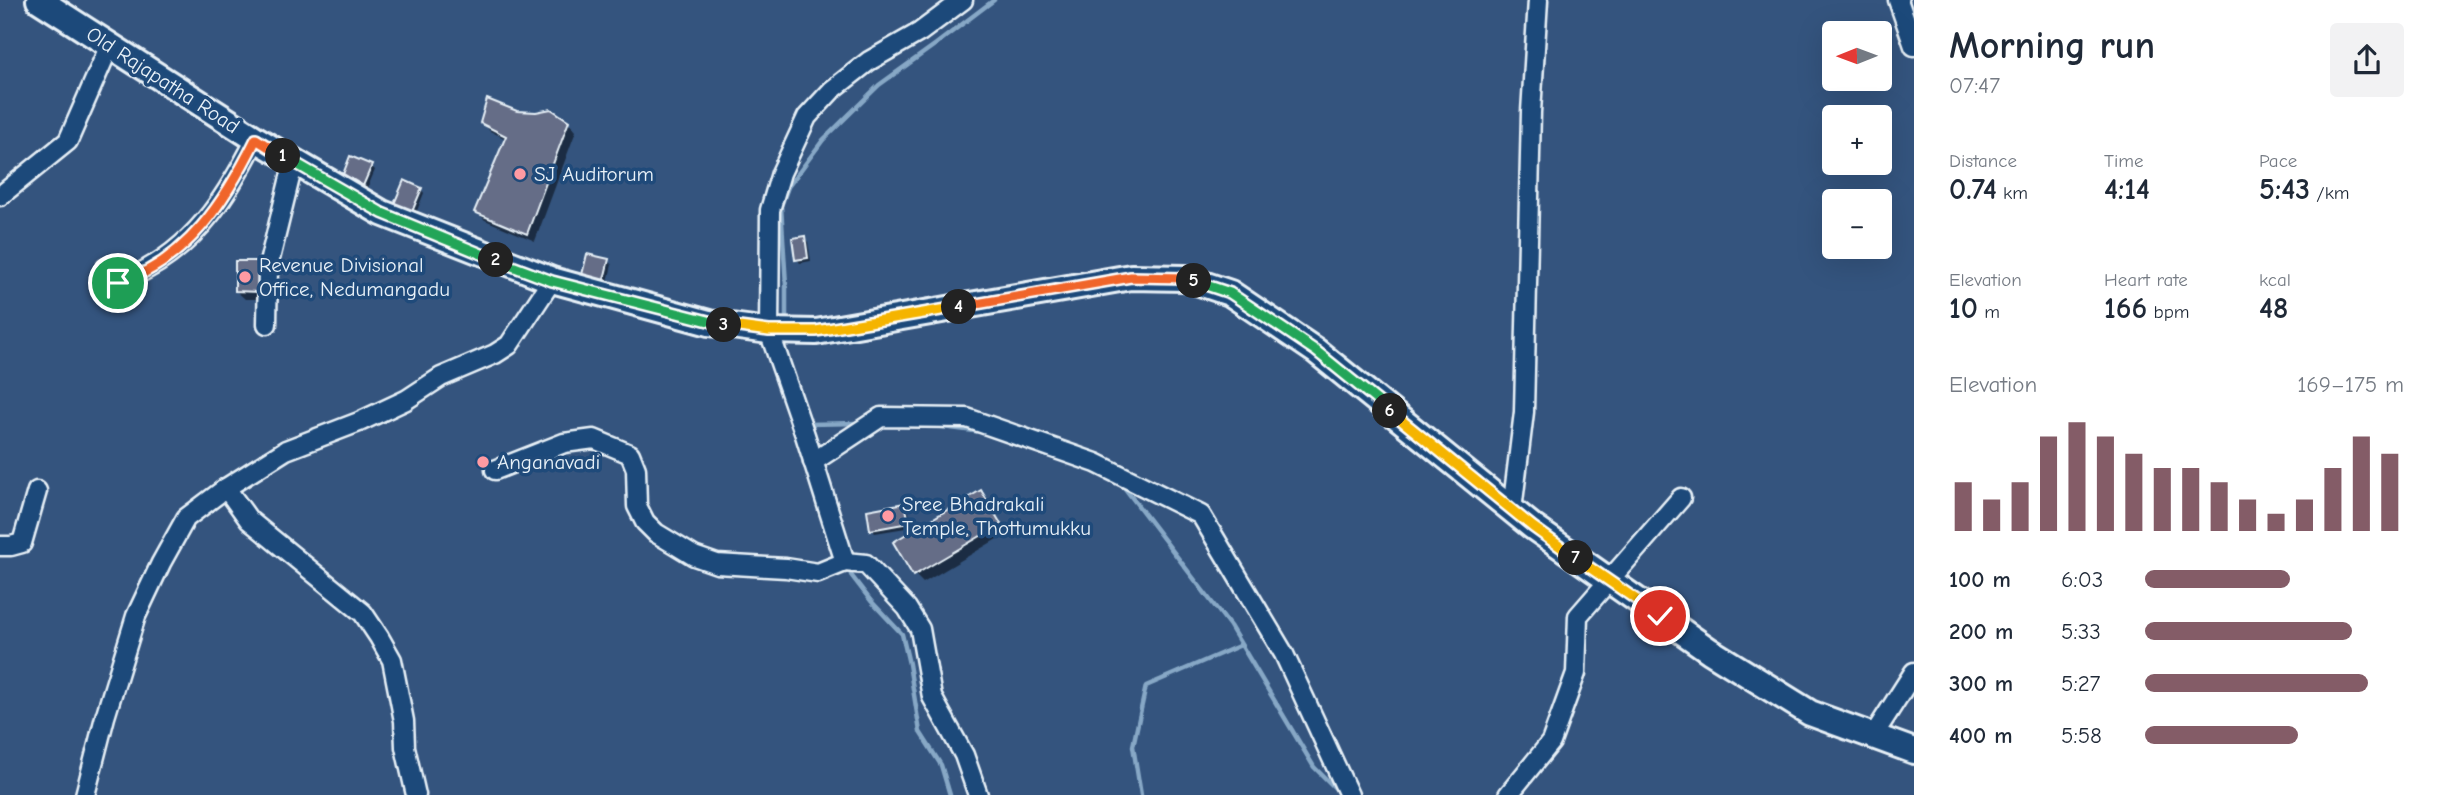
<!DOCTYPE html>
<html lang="en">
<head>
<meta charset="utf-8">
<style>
  body { margin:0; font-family:"Comic Neue",sans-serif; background:#f2f2f3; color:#1f2937; height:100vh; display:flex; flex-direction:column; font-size:26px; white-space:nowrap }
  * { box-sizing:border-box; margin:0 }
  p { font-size:23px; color:#747a83 }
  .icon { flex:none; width:38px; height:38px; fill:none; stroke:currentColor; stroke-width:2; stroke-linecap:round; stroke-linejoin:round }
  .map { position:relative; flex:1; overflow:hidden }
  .drawer { display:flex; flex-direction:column; background:#fff; width:525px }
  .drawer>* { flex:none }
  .needle { width:46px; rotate:269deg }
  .tools { position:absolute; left:1822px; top:21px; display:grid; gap:14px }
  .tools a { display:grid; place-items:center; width:70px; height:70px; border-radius:7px; background:#fff; box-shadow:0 7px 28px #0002; font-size:35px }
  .pin { position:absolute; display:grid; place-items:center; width:60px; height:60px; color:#fff; margin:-30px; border:4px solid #fff; border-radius:50%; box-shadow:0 2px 7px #0007 }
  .km { position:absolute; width:35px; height:35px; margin:-18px; border-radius:50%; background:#222; color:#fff; font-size:19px; line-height:35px; text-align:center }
  .round { display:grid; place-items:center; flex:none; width:74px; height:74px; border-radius:7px; background:#f2f2f3 }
  .summary { display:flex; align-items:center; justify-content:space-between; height:119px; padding:0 35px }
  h1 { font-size:38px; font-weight:600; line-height:52px }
  .stats { display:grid; grid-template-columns:repeat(3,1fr); gap:10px; height:119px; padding:7px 35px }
  .stats div { display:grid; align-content:center }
  .stats b { font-size:30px; font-weight:600 }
  .stats small { font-size:19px; font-weight:400 }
  .stats p { font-size:19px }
  .chart { height:196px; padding:14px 35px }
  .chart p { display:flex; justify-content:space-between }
  .chart svg { width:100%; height:126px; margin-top:7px; stroke:#845c67; stroke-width:6 }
  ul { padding:0 35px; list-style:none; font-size:23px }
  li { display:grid; grid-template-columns:112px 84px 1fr; align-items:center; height:52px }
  li i { height:18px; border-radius:9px; background:#845c67 }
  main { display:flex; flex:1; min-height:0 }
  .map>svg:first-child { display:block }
</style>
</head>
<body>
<main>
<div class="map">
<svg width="1914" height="795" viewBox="0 0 1914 795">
  <rect width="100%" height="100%" fill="#34547e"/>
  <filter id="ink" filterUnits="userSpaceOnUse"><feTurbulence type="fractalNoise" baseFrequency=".0143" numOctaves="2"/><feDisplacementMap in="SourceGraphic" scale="14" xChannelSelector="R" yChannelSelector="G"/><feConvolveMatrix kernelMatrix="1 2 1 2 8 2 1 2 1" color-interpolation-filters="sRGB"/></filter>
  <g filter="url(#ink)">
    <g fill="#0007">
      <path d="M 516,113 L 568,122 L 576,131 L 535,241 L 485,220 L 476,211 L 506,139 L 490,131 L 482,122 Z"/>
      <path d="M 371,166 L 375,170 L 367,189 L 347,181 Z"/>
      <path d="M 421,189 L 424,193 L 413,221 L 397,214 Z"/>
      <path d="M 805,238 L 808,242 L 811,261 L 800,263 L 797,259 Z"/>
      <path d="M 608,261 L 612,265 L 606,290 L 586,286 Z"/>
      <path d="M 259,263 L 267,271 L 267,299 L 245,299 L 236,291 Z"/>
      <path d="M 980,492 L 989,500 L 1007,533 L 923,583 L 915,575 L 896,543 Z"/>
      <path d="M 905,505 L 908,508 L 912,527 L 875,533 L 872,529 Z"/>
    </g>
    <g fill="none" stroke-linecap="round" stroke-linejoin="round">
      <g stroke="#87a8c6" stroke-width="4.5">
        <path d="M 786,324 L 786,285 L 781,206 L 788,187 L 823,140 L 879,85 L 936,44 L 994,0"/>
        <path d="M 808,424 L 860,423"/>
        <path d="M 935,426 L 982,432"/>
        <path d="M 1120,482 L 1230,626 L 1314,767 L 1341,794"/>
        <path d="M 850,568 L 851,575 L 871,601 L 902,634 L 909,664 L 920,732 L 941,765 L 950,795"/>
        <path d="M 1141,795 L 1133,746 L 1146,686 L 1241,645"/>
      </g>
    </g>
    <g fill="#656d87" stroke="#e8f1f8" stroke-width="2">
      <path d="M 487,99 L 517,111 L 536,112 L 551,109 L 569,121 L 527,234 L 474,212 L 506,136 L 480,123 Z"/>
      <path d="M 350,156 L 372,165 L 363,186 L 342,177 Z"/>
      <path d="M 404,180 L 422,188 L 409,219 L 391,211 Z"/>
      <path d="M 805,236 L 808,258 L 795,260 L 792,238 Z"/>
      <path d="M 587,254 L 609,259 L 602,288 L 580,283 Z"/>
      <path d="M 235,261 L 259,261 L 259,292 L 235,291 Z"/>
      <path d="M 981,490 L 1001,524 L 913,576 L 893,542 Z"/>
      <path d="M 905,503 L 909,523 L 870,530 L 867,510 Z"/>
    </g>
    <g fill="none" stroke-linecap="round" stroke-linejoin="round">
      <defs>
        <g id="street">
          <path d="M 1898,0 L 1914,46"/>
          <path d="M 0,196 L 68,141 L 109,47"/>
          <path d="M 106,268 L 118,283 C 128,280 137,275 147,269 C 200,240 229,192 256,139"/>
          <path d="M 267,324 L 268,267 L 294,161"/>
          <path d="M 813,462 L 881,417 L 967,418 L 1096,463 L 1201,515 L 1284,654 L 1349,795"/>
          <path d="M 495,470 L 564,443 L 594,439 L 630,454 L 636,469 L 637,506 L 645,522 L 656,533 L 694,556 L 717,564 L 786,568 L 818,573 L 845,562"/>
          <path d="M 1512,510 L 1524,412 L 1531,112 L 1538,0"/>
          <path d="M 0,546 L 11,546 L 22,543 L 37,491"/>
          <path d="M 845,562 L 805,435 L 769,331 L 770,210 L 781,173 L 807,117 L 832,90 L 869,61 L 920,32 L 963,0"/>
          <path d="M 845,562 L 866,564 L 907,608 L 920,629 L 932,697 L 964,755 L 978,795"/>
          <path d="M 1873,736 L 1914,672"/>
          <path d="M 85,795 L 105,717 L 136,616 L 161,563 L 186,518 L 226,488"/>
          <path d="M 416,795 L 405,747 L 404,721 L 392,660 L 379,637 L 363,613 L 249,520 L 226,488 L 286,450 L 359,422 L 406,400 L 441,377 L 495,354 L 509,345 L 552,280"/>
          <path d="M 1508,795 L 1551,742 L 1576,673 L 1578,616 L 1681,498"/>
        </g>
        <path id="secondary" d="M 39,0 L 256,139 L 382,213 L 552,280 L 709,323 L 769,331 L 816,332 L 1131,277 L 1185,278 L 1230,293 L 1316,351 L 1533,527 L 1710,651 L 1810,713 L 1914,751"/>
      </defs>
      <use href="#street" stroke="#e8f1f8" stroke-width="23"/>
      <use href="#secondary" stroke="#e8f1f8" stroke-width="30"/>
      <use href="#street" stroke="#1f4a7a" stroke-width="18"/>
      <use href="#secondary" stroke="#1f4a7a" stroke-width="24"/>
    </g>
  </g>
  <g fill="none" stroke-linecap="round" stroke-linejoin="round" filter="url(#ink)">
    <defs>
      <path id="split-1" d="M 118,283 C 187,262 226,200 256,139 L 283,156"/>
      <path id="split-2" d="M 283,156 L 382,213 L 496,260"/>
      <path id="split-3" d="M 496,260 L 552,281 L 724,325"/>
      <path id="split-4" d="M 724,325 L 769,331 L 816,331 L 959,307"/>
      <path id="split-5" d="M 959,307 L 1131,277 L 1185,278 L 1194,281"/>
      <path id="split-6" d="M 1194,281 L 1230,293 L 1316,351 L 1390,411"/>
      <path id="split-7" d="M 1390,411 L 1533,527 L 1576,558"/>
      <path id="split-8" d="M 1576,558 L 1660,616"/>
    </defs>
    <use href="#split-1" stroke="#fff" stroke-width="14"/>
    <use href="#split-2" stroke="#fff" stroke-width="14"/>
    <use href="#split-3" stroke="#fff" stroke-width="14"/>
    <use href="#split-4" stroke="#fff" stroke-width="14"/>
    <use href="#split-5" stroke="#fff" stroke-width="14"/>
    <use href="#split-6" stroke="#fff" stroke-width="14"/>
    <use href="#split-7" stroke="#fff" stroke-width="14"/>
    <use href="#split-8" stroke="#fff" stroke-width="14"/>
    <use href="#split-1" stroke="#f0652b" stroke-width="9"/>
    <use href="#split-2" stroke="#22a559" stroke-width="9"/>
    <use href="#split-3" stroke="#22a559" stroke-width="9"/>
    <use href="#split-4" stroke="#f5b400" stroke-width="9"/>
    <use href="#split-5" stroke="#f0652b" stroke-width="9"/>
    <use href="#split-6" stroke="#22a559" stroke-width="9"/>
    <use href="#split-7" stroke="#f5b400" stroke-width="9"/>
    <use href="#split-8" stroke="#f5b400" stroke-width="9"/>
  </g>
  <g fill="#ff9aa2" stroke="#1f4a7a" stroke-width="2.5">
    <circle cx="520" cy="174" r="7"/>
    <circle cx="245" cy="277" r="7"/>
    <circle cx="483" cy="462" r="7"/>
    <circle cx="888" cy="516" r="7"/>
  </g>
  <g text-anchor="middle" stroke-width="7" stroke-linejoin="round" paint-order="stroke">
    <g font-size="21" fill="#e8f1f8" stroke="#1f4a7a">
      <text transform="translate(163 80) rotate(33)" y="7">Old Rajapatha Road</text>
    </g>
    <g font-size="21" fill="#e8f1f8" stroke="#1f4a7a" text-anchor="start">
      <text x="534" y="181">SJ Auditorum</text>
      <text x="259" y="272">Revenue Divisional<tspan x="259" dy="24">Office, Nedumangadu</tspan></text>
      <text x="497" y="469">Anganavadi</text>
      <text x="902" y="511">Sree Bhadrakali<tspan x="902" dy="24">Temple, Thottumukku</tspan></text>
    </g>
  </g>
</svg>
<div class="tools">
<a><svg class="needle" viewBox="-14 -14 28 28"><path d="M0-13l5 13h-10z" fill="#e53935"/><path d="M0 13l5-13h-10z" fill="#747a83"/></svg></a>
<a>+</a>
<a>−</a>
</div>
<div class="pin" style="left:118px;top:283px;background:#1e9e55"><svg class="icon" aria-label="arrive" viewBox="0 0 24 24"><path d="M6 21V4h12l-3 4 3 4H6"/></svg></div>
<div class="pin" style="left:1660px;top:616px;background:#d93025"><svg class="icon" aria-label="check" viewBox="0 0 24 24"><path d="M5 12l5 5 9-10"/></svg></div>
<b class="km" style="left:283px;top:156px">1</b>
<b class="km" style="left:496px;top:260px">2</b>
<b class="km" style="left:724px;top:325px">3</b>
<b class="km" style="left:959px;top:307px">4</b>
<b class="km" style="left:1194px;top:281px">5</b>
<b class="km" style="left:1390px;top:411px">6</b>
<b class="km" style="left:1576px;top:558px">7</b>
</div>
<section class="drawer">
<div class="summary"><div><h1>Morning run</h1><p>07:47</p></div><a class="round"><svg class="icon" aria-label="share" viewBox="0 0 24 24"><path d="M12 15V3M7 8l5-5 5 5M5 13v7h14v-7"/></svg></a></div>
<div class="stats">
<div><p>Distance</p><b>0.74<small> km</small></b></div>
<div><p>Time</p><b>4:14</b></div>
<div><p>Pace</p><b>5:43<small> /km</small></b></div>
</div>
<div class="stats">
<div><p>Elevation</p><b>10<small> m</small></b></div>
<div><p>Heart rate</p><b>166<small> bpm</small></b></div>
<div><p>kcal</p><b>48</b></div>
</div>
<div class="chart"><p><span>Elevation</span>169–175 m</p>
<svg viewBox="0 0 160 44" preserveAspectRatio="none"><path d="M5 44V27M15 44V33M25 44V27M35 44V11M45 44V6M55 44V11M65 44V17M75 44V22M85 44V22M95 44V27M105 44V33M115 44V38M125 44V33M135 44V22M145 44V11M155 44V17"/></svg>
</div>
<ul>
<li><b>100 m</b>6:03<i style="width:56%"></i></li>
<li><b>200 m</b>5:33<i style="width:80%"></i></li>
<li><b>300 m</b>5:27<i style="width:86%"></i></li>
<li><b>400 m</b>5:58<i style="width:59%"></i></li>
</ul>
</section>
</main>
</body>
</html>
